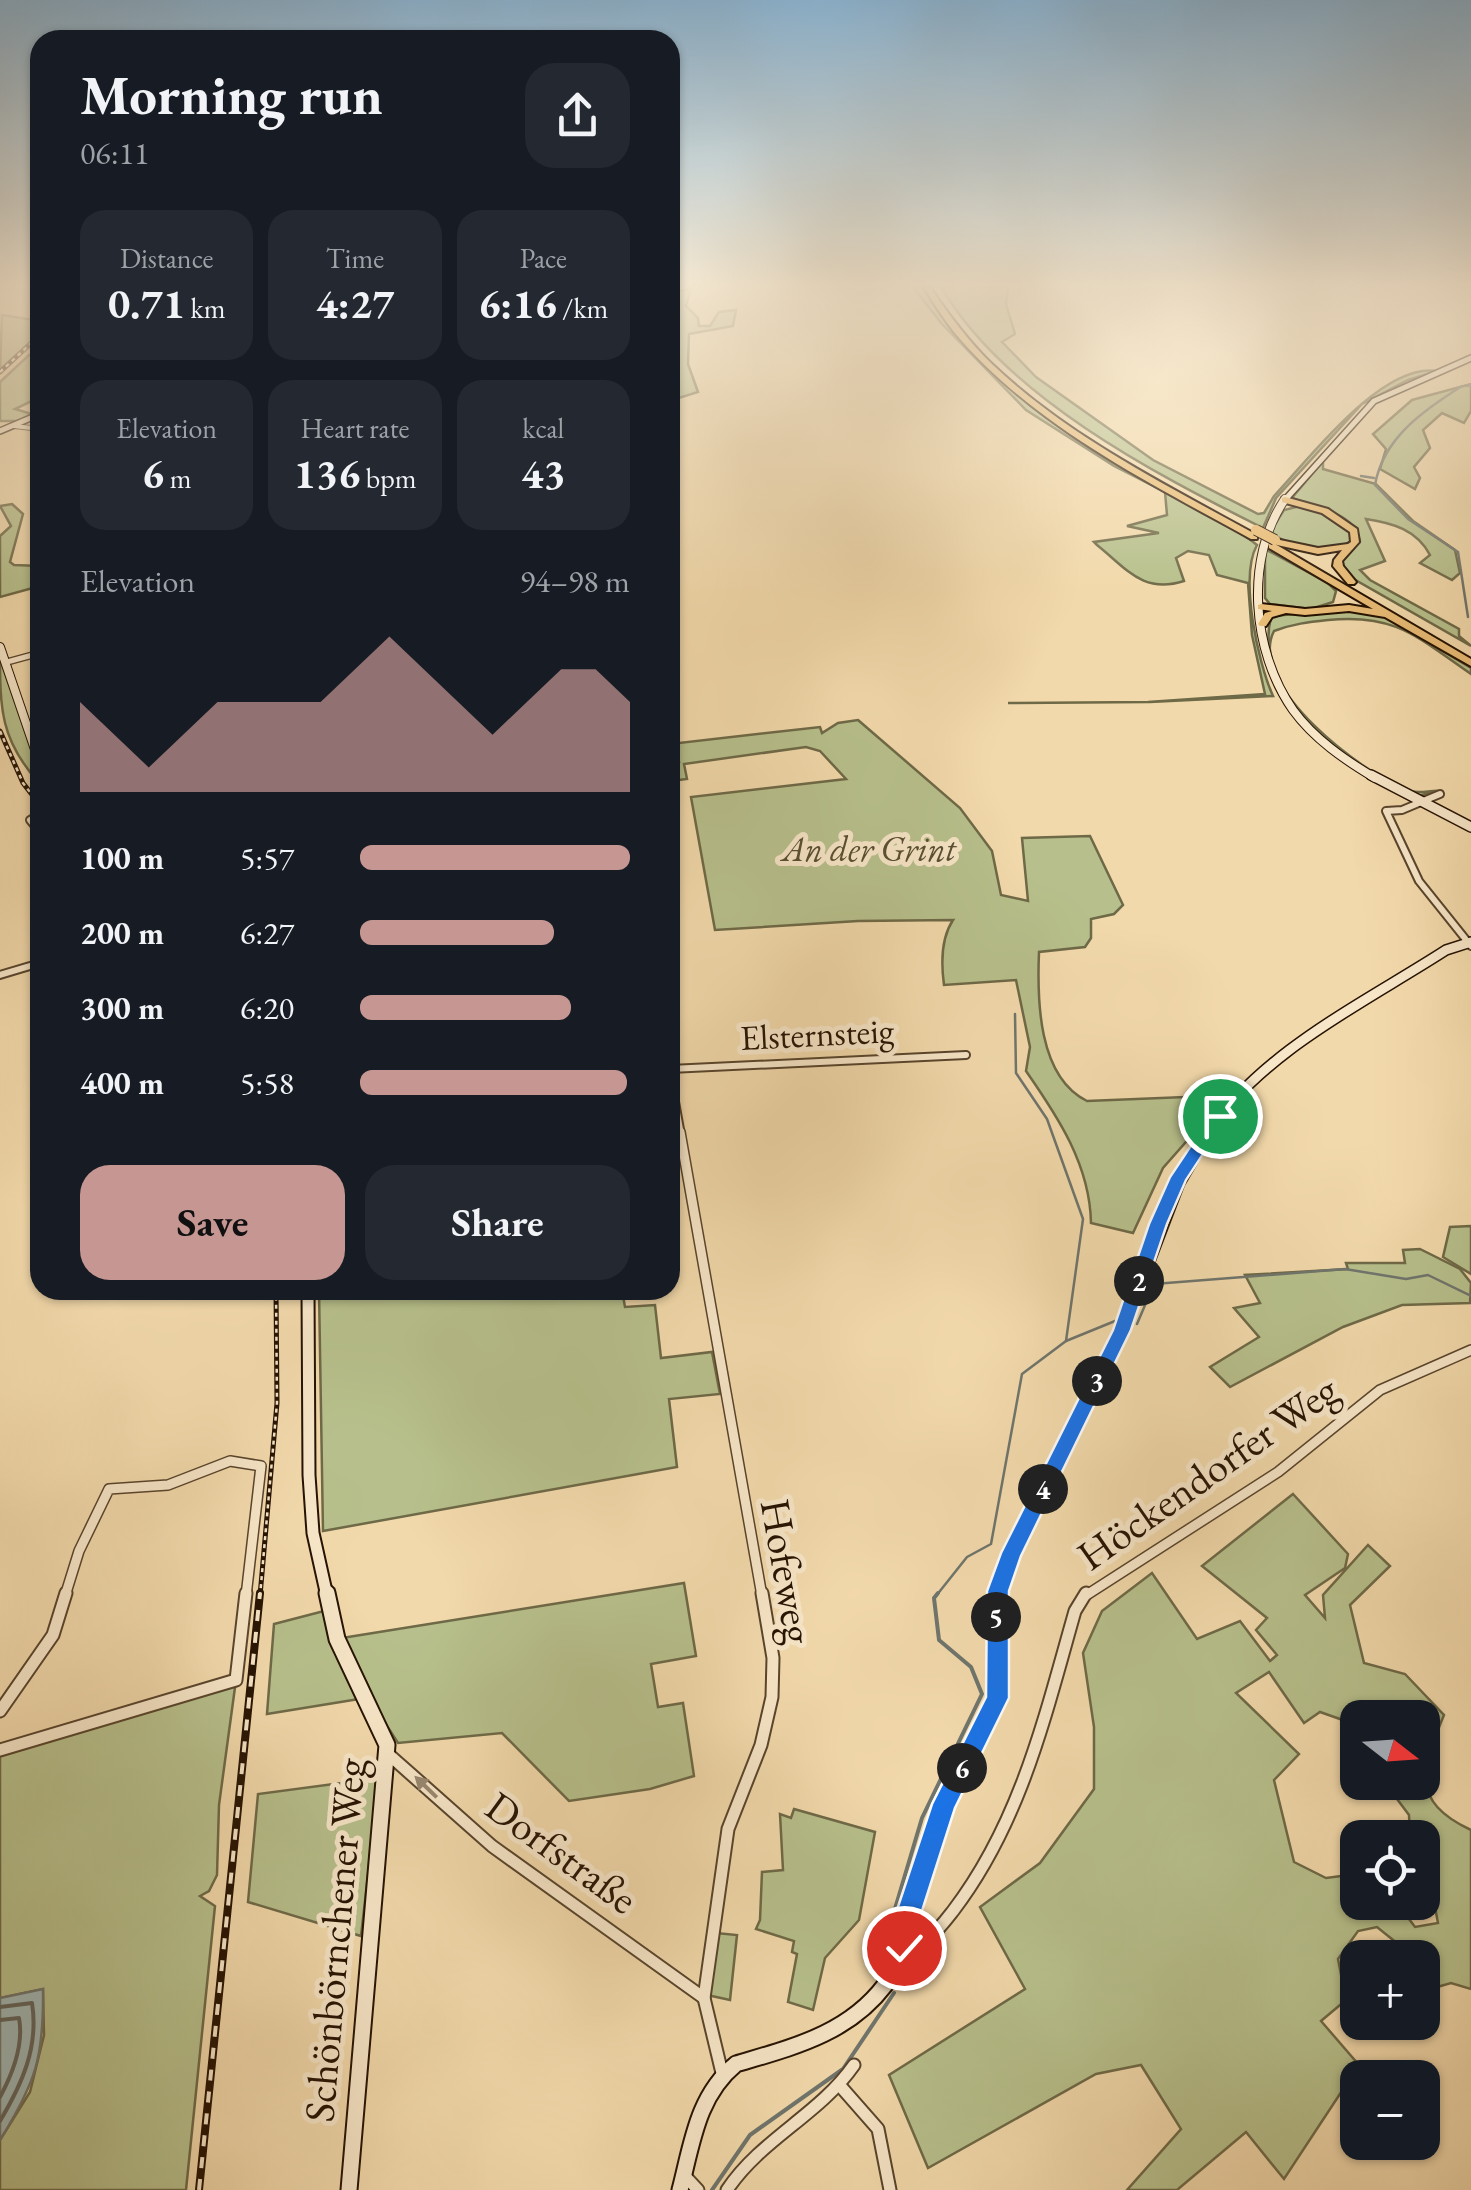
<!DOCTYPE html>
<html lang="en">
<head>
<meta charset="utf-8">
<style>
  body { margin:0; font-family:"EB Garamond",serif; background:#242831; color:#f1f3f6; height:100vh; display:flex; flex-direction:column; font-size:38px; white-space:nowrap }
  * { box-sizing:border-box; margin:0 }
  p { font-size:32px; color:#9ea1a6 }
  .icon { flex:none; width:55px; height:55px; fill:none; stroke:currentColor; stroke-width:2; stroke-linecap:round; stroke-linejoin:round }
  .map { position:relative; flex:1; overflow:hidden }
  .details { position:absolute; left:30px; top:30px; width:650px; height:1270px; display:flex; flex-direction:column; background:#171b24; border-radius:30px; box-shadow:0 2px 8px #0004 }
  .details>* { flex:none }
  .needle { width:65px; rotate:107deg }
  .buttons { position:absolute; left:1340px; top:1700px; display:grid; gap:20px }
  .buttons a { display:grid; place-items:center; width:100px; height:100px; border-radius:20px; background:#171b24; box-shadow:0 2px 8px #0004; font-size:50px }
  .pin { position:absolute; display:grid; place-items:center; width:85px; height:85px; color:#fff; margin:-42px; border:5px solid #fff; border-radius:50%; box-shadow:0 2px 10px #0007 }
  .km { position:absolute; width:50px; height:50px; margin:-25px; border-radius:50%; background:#222; color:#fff; font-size:28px; line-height:50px; text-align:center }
  .round { display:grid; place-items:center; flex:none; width:105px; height:105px; border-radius:30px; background:#242831 }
  .summary { display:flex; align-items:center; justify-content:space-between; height:170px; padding:0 50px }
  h1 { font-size:55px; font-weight:700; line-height:75px }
  .figures { display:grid; grid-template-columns:repeat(3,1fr); gap:15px; height:170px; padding:10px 50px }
  .figures div { display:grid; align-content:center; border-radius:25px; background:#242831; text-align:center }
  .figures b { font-size:42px; font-weight:700 }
  .figures small { font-size:28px; font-weight:400 }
  .figures p { font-size:28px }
  .chart { height:280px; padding:20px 50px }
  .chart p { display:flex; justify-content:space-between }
  .chart svg { width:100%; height:180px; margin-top:10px; fill:#c59692; opacity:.7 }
  .button { display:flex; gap:20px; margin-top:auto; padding:20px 50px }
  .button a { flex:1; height:115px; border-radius:30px; background:#c59692; color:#111; font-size:40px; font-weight:700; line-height:115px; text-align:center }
  .button a+a { background:#242831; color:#f1f3f6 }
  ul { padding:0 50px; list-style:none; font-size:32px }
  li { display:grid; grid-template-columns:160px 120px 1fr; align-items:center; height:75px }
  li i { height:25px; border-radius:12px; background:#c59692 }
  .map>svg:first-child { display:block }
</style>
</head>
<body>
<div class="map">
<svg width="1471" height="2190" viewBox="0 0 1471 2190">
  <rect width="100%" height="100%" fill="#f2d9ab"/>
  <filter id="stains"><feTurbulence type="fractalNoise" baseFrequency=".002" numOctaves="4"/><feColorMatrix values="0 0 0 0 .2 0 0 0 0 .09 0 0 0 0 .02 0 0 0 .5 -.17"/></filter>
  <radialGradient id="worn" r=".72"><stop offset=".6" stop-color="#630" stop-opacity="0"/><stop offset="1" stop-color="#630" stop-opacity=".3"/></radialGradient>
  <g fill="#b7c08c" stroke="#6e6947" stroke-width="2.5" fill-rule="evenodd">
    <path d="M 913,287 L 922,287 C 974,375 1079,441 1166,491 C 1195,508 1231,524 1257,545 C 1239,577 1258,663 1273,696 L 1150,702 L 1008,703 L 1148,702 L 1265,694 L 1252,635 L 1248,583 L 1217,575 L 1209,555 L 1188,551 L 1176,558 L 1184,581 C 1143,594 1127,569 1097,545 L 1094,542 L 1159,533 L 1127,526 L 1167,515 L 1165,492 L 1114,466 L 1026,410 L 941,323 Z"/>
    <path d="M 941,287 L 1008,287 L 1006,304 L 1015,334 L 1002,342 L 1036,377 L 1153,460 L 1258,514 L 1264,513 L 1274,496 C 1309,459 1382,362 1437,371 L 1408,380 L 1362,404 L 1276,498 L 1263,528 C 1153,473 1005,396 941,287 Z"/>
    <path d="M 691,289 L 686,306 L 698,318 L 699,326 L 710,326 L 719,312 L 736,310 L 733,326 L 689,334 L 688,364 L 698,392 L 679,398 L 670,392 L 670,290 Z"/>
    <path d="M 2,315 L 40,321 L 40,333 L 0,370 Z"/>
    <path d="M 29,355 L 40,356 L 40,391 L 36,394 L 40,397 L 15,409 L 35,415 L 20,421 L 0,421 L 0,382 Z"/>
    <path d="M 1471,384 L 1471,411 L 1464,423 L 1442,413 L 1423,430 L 1430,448 L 1414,467 L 1420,478 L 1415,489 L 1380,469 L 1386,449 L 1373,434 L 1412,400 Z"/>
    <path d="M 1323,461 L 1323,469 L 1376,484 L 1413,521 L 1455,550 L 1460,573 L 1452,580 L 1420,563 L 1430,555 C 1417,530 1393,523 1366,519 L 1385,561 L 1360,570 L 1370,580 L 1459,629 L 1459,636 L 1471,646 L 1352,578 L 1340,564 L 1360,541 C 1354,510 1315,510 1292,498 Z"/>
    <path d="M 12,504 L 23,514 L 10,562 L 14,565 L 40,566 L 40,586 L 0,597 L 0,536 L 11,526 L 0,506 Z"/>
    <path d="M 1300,506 L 1323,512 L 1351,532 L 1351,541 C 1327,557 1292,548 1270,532 L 1284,510 Z"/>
    <path d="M 1265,549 L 1328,583 L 1336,591 L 1333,602 L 1311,609 L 1270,604 L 1265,598 Z"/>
    <path d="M 1342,610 L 1377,612 L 1471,668 L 1471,674 C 1418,638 1396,613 1328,620 C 1309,622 1292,624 1274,631 C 1246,686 1365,776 1410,791 C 1420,794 1431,790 1440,791 L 1418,796 L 1407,792 C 1352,760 1289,728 1272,661 C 1269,646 1266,631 1272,616 Z"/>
    <path d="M 0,651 L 40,768 L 40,784 C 0,740 0,709 0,651 Z"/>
    <path d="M 858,720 L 960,808 L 992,851 L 1001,895 L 1028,901 L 1022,838 L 1090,836 L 1123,905 L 1114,914 L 1091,919 L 1091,938 L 1085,947 L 1039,952 C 1037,1000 1038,1077 1087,1101 L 1210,1096 L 1222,1101 L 1163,1168 L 1133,1233 L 1091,1223 C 1090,1165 1058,1117 1026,1071 L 1030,1047 L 1016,980 L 944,985 C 941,963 941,938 953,920 L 858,921 L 715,930 L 691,797 L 846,779 L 820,751 L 806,747 L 684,764 L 687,779 L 670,781 L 670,763 L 679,762 L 675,747 L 670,744 L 820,727 L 822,733 L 838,723 Z"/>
    <path d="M 1471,1226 L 1471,1274 L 1443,1257 L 1450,1227 Z"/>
    <path d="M 1420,1249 L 1460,1269 L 1471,1283 L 1470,1303 L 1402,1305 L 1343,1327 L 1230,1387 L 1210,1367 L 1259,1337 L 1234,1308 L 1260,1303 L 1245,1275 L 1348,1269 L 1346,1263 L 1405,1263 L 1403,1250 Z"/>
    <path d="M 319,1290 L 622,1290 L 625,1307 L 655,1305 L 661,1358 L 712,1352 L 720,1394 L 669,1399 L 677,1467 L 323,1531 Z"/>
    <path d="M 1293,1494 L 1348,1554 L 1345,1568 L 1305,1595 L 1325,1618 L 1323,1595 L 1368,1545 L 1390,1566 L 1350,1605 L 1364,1663 L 1405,1674 L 1444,1715 C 1422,1768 1409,1801 1471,1830 L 1471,1989 L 1451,1983 L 1423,1991 L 1422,1958 L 1406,1957 L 1408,1952 L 1377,1927 L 1358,1931 L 1338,1959 L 1346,2000 L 1321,2021 L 1359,2065 L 1284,2179 L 1246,2132 L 1177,2190 L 1127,2190 L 1181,2129 L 1141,2065 L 1096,2074 L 928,2168 L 889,2075 L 1025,1989 L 980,1907 L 1040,1863 L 1094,1789 L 1094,1727 L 1083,1653 L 1102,1611 L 1152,1573 L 1197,1639 L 1240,1621 L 1270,1661 L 1277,1655 L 1256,1630 L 1267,1618 L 1202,1566 ZM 1269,1672 L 1304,1723 L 1320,1712 L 1357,1725 L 1358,1718 L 1422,1718 L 1422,1782 L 1385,1783 L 1409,1815 L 1410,1837 L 1422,1838 L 1423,1892 L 1434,1902 L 1438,1923 L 1415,1927 L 1397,1903 L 1358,1902 L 1357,1874 L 1326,1878 L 1294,1862 L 1274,1780 L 1299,1754 L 1236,1693 Z"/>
    <path d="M 684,1583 L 696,1656 L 651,1664 L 658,1707 L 683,1703 L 694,1776 L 650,1789 L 569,1801 L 502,1733 L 398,1743 L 369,1698 L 342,1638 Z"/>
    <path d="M 324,1611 L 359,1699 L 267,1714 L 274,1624 Z"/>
    <path d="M 236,1680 L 219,1805 L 217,1875 L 209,1891 L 200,1896 L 215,1906 L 186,2190 L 0,2190 L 0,2140 L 30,2092 L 44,2035 L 43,1989 L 0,1998 L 0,1750 Z"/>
    <path d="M 379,1778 L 361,1936 L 248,1902 L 258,1794 Z"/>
    <path d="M 794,1809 L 875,1832 L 859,1920 L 825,1958 L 813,2010 L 788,2002 L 797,1954 L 792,1952 L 794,1941 L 756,1929 L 760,1920 L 762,1872 L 783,1870 L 780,1814 L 791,1818 Z"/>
    <path d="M 716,1933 L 737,1935 L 730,2000 L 707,1995 Z"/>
  </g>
  <path fill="#a0b7b5" stroke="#6f756d" stroke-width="2.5" d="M 43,1989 C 44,2057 36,2082 0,2140 L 0,1998 Z"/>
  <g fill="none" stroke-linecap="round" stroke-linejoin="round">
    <g stroke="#62645c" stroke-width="4">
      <path d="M 0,2007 L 32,2003 C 39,2047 22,2084 0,2121"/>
      <path d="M 0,2020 L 19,2018 C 24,2045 13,2073 0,2097"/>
    </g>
    <g stroke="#6f756d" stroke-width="2.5">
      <path d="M 1462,386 C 1424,410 1383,438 1375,485 L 1408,519 L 1458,552 L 1468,617"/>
      <path d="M 1467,386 L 1471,385"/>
      <path d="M 1361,476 L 1374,478"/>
      <path d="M 1137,1324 L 1154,1284 L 1345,1269 L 1406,1279 L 1428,1275 L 1471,1296"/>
      <path d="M 1066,1341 L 1115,1321"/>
      <path d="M 936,1596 L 967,1557 L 991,1544 L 1022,1374 L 1066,1341 L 1083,1219 L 1047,1119 L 1016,1073 L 1015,1014"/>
    </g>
    <g stroke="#6f756d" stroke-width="4">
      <path d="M 883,1949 L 922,1818 L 982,1694 L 971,1667 L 939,1640 L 934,1598 L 938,1593"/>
      <path d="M 712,2190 L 750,2135 L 843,2069 L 894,1993"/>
    </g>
    <defs>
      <path id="street-far4" d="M 14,426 L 40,429"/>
      <path id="street-far3" d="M 7,662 L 40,653"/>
      <g id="street-far2">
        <path d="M 1440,794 L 1402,810 L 1386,811 L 1419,881 L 1471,946"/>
        <path d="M 40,814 L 30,820 L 40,832"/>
        <path d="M 0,975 L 40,963"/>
        <path d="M 670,1069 L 966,1055"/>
        <path d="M 670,1074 L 681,1135"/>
      </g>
      <g id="street-far1">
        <path d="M 680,1132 L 762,1596"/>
        <path d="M 65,1596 L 79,1551 L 109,1489 L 168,1485 L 230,1461 L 261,1466 L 246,1596"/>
        <path d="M 1085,1596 L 1278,1472 L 1380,1390 L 1471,1350"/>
      </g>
      <g id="street">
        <path d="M 0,1711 L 53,1635 L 66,1593"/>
        <path d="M 0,1750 L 236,1680 L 246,1593"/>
        <path d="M 387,1753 L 492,1846 L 704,1998"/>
        <path d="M 898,1946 C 923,1951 939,1929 953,1911 C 1021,1822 1045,1716 1075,1611 L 1086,1593"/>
        <path d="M 722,2073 L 704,1998 L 728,1829 L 761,1745 L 772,1697 L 773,1658 L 762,1593"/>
        <path d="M 842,2088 L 878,2129 L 890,2190"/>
        <path d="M 684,2175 L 698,2190"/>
        <path d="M 727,2190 C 761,2139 819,2115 854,2065"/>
      </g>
      <g id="secondary-far4">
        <path d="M 670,289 L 685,287"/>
        <path d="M 0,431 L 40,414"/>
        <path d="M 1283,502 L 1374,401 L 1471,358"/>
      </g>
      <g id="secondary-far3">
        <path d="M 1285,499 C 1244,560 1252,651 1293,710 C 1314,739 1345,760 1375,778"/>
        <path d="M 0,647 L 40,764"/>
      </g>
      <g id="secondary-far2">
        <path d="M 1371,775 L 1471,827"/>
        <path d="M 1206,1135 C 1262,1051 1364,1003 1446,950 L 1471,942"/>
      </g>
      <g id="secondary-far1">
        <path d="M 308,1290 L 309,1475 L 313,1533 L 327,1596"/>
        <path d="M 998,1596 L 1012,1553 L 1120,1335 L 1178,1183 L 1208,1132"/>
      </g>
      <g id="secondary">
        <path d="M 327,1593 L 337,1639 L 387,1745 L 349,2190"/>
        <path d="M 680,2190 C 692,2144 697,2096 736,2064 C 793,2047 848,2034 885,1985 L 944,1804 L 998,1698 L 998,1593"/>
      </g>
      <g id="highway">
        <path d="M 924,287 L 930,287 C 949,315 968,341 993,365 C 1069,437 1166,485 1257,535 L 1257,539 L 1251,539 C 1146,481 1032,425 954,332 C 943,318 933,302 924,287 Z"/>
        <path d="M 1285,497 L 1328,509 L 1357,529 L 1359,542 L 1342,561 L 1343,566 L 1356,582 L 1354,584 L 1348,584 L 1333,566 L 1334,560 L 1342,550 L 1318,554 L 1277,545 L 1276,543 L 1280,540 L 1318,548 L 1348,544 L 1351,542 L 1350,532 L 1322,513 L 1282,502 L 1282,498 Z"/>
        <path d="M 1269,544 L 1275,544 L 1471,659 L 1471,666 L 1385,617 L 1349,611 L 1305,615 L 1286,613 L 1272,617 L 1266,626 L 1260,626 L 1258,624 L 1265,613 L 1272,611 L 1258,609 L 1258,605 L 1261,604 L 1305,609 L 1349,605 L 1373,609 L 1269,548 Z"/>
      </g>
    </defs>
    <use href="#street-far4" stroke="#58442c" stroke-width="6"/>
    <use href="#street-far3" stroke="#58442c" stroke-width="8"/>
    <use href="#street-far2" stroke="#58442c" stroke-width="10"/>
    <use href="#street-far1" stroke="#58442c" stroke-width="12"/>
    <use href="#street" stroke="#58442c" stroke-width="15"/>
    <use href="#secondary-far4" stroke="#251202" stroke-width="8"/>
    <use href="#secondary-far3" stroke="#251202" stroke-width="10"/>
    <use href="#secondary-far2" stroke="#251202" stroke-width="12"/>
    <use href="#secondary-far1" stroke="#251202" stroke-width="15"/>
    <use href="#secondary" stroke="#251202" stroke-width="19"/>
    <use href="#highway" stroke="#251202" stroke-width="4"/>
    <use href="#street-far4" stroke="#f7e6c8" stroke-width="4"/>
    <use href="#street-far3" stroke="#f7e6c8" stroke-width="5"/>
    <use href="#street-far2" stroke="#f7e6c8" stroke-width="6"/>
    <use href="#street-far1" stroke="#f7e6c8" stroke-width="9"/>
    <use href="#street" stroke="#f7e6c8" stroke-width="11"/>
    <use href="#secondary-far4" stroke="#f7e6c8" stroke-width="5"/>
    <use href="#secondary-far3" stroke="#f7e6c8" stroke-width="8"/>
    <use href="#secondary-far2" stroke="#f7e6c8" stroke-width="9"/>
    <use href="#secondary-far1" stroke="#f7e6c8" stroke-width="11"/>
    <use href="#secondary" stroke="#f7e6c8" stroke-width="15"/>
    <use href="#highway" fill="#e9bc76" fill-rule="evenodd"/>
    <defs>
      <g id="rail-far1">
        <path d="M 0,372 L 40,335"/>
        <path d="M 0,731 L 23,783 L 40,805"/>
        <path d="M 260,1596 L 277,1403 L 276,1290"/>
      </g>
      <path id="rail" d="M 199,2190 L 260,1593"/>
    </defs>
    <use href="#rail-far1" stroke="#251202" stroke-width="5"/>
    <use href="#rail" stroke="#251202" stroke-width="8"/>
    <use href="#rail-far1" stroke="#f7e6c8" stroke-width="2.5" stroke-dasharray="4" stroke-linecap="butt"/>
    <use href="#rail" stroke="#f7e6c8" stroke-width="4" stroke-dasharray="11" stroke-linecap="butt"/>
    <defs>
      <path id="highway-bridge" d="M 1256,530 L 1275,540"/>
    </defs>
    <use href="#highway-bridge" stroke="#251202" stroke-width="12" stroke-linecap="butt"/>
    <use href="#highway-bridge" stroke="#e9bc76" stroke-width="10"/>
  </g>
  <defs><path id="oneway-solid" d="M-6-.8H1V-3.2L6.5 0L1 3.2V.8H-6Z" transform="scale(2.5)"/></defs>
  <use fill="#98876f" href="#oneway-solid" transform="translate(426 1787) rotate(-136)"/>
  <linearGradient id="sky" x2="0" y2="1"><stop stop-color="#8bb5d4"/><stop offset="0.48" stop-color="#f9eed9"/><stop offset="1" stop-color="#f9eed9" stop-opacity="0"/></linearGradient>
  <rect width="1471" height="593" fill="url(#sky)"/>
  <path fill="#1a73e8" stroke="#fff" stroke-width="2.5" d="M 1220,1109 L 1228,1116 L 1186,1180 L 1167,1224 L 1131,1330 L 1021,1556 L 1009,1591 L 1009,1698 L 955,1808 L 913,1939 L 917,1948 L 913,1957 L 904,1961 L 889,1955 L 885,1946 L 932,1804 L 986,1697 L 987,1591 L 1001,1553 L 1113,1330 L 1149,1224 L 1170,1177 L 1214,1111 Z"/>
  <g text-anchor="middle" stroke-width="10" stroke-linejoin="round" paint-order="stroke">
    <g font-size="35" font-style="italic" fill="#584f32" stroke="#f7e6c8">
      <text x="869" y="861">An der Grint</text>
    </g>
    <g font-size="35" fill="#251202" stroke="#f7e6c8">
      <text transform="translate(817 1034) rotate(-3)" y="12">Elsternsteig</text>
    </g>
    <g font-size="42" fill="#251202" stroke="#f7e6c8">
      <text transform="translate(1207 1472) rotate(-35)" y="15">Höckendorfer Weg</text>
      <text transform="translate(788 1571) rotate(80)" y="15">Hofeweg</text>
      <text transform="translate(562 1852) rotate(36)" y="15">Dorfstraße</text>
      <text transform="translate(334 1940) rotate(-85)" y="15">Schönbörnchener Weg</text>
    </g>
  </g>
  <rect width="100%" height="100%" filter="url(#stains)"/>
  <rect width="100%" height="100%" fill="url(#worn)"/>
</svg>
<div class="buttons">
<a><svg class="needle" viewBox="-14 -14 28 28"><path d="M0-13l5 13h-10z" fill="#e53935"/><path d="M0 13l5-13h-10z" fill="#9ea1a6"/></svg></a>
<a><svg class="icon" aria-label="locate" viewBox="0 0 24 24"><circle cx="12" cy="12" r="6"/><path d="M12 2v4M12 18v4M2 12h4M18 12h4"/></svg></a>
<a>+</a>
<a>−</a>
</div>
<div class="pin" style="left:1220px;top:1116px;background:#1e9e55"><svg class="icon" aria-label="arrive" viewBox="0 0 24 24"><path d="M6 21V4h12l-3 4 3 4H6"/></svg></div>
<div class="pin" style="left:904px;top:1948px;background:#d93025"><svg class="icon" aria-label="check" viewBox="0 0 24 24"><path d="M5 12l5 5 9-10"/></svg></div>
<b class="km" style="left:1139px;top:1281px">2</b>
<b class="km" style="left:1097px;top:1381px">3</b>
<b class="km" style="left:1043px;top:1489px">4</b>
<b class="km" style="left:996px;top:1617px">5</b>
<b class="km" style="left:962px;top:1768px">6</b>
<section class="details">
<div class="summary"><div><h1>Morning run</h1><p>06:11</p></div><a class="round"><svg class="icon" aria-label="share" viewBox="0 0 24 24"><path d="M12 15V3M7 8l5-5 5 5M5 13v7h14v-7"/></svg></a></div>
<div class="figures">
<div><p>Distance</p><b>0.71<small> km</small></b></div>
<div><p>Time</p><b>4:27</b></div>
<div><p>Pace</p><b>6:16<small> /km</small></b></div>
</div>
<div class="figures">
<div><p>Elevation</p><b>6<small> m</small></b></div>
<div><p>Heart rate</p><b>136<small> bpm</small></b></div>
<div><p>kcal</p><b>43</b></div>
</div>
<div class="chart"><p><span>Elevation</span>94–98 m</p>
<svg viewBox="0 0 160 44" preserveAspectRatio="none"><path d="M0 44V22L10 30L20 38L30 30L40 22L50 22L60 22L70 22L80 14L90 6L100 14L110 22L120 30L130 22L140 14L150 14L160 22V44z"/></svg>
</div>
<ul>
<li><b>100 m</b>5:57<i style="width:100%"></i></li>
<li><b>200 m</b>6:27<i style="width:72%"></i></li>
<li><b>300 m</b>6:20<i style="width:78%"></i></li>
<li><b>400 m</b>5:58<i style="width:99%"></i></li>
</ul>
<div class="button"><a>Save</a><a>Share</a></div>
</section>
</div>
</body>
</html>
